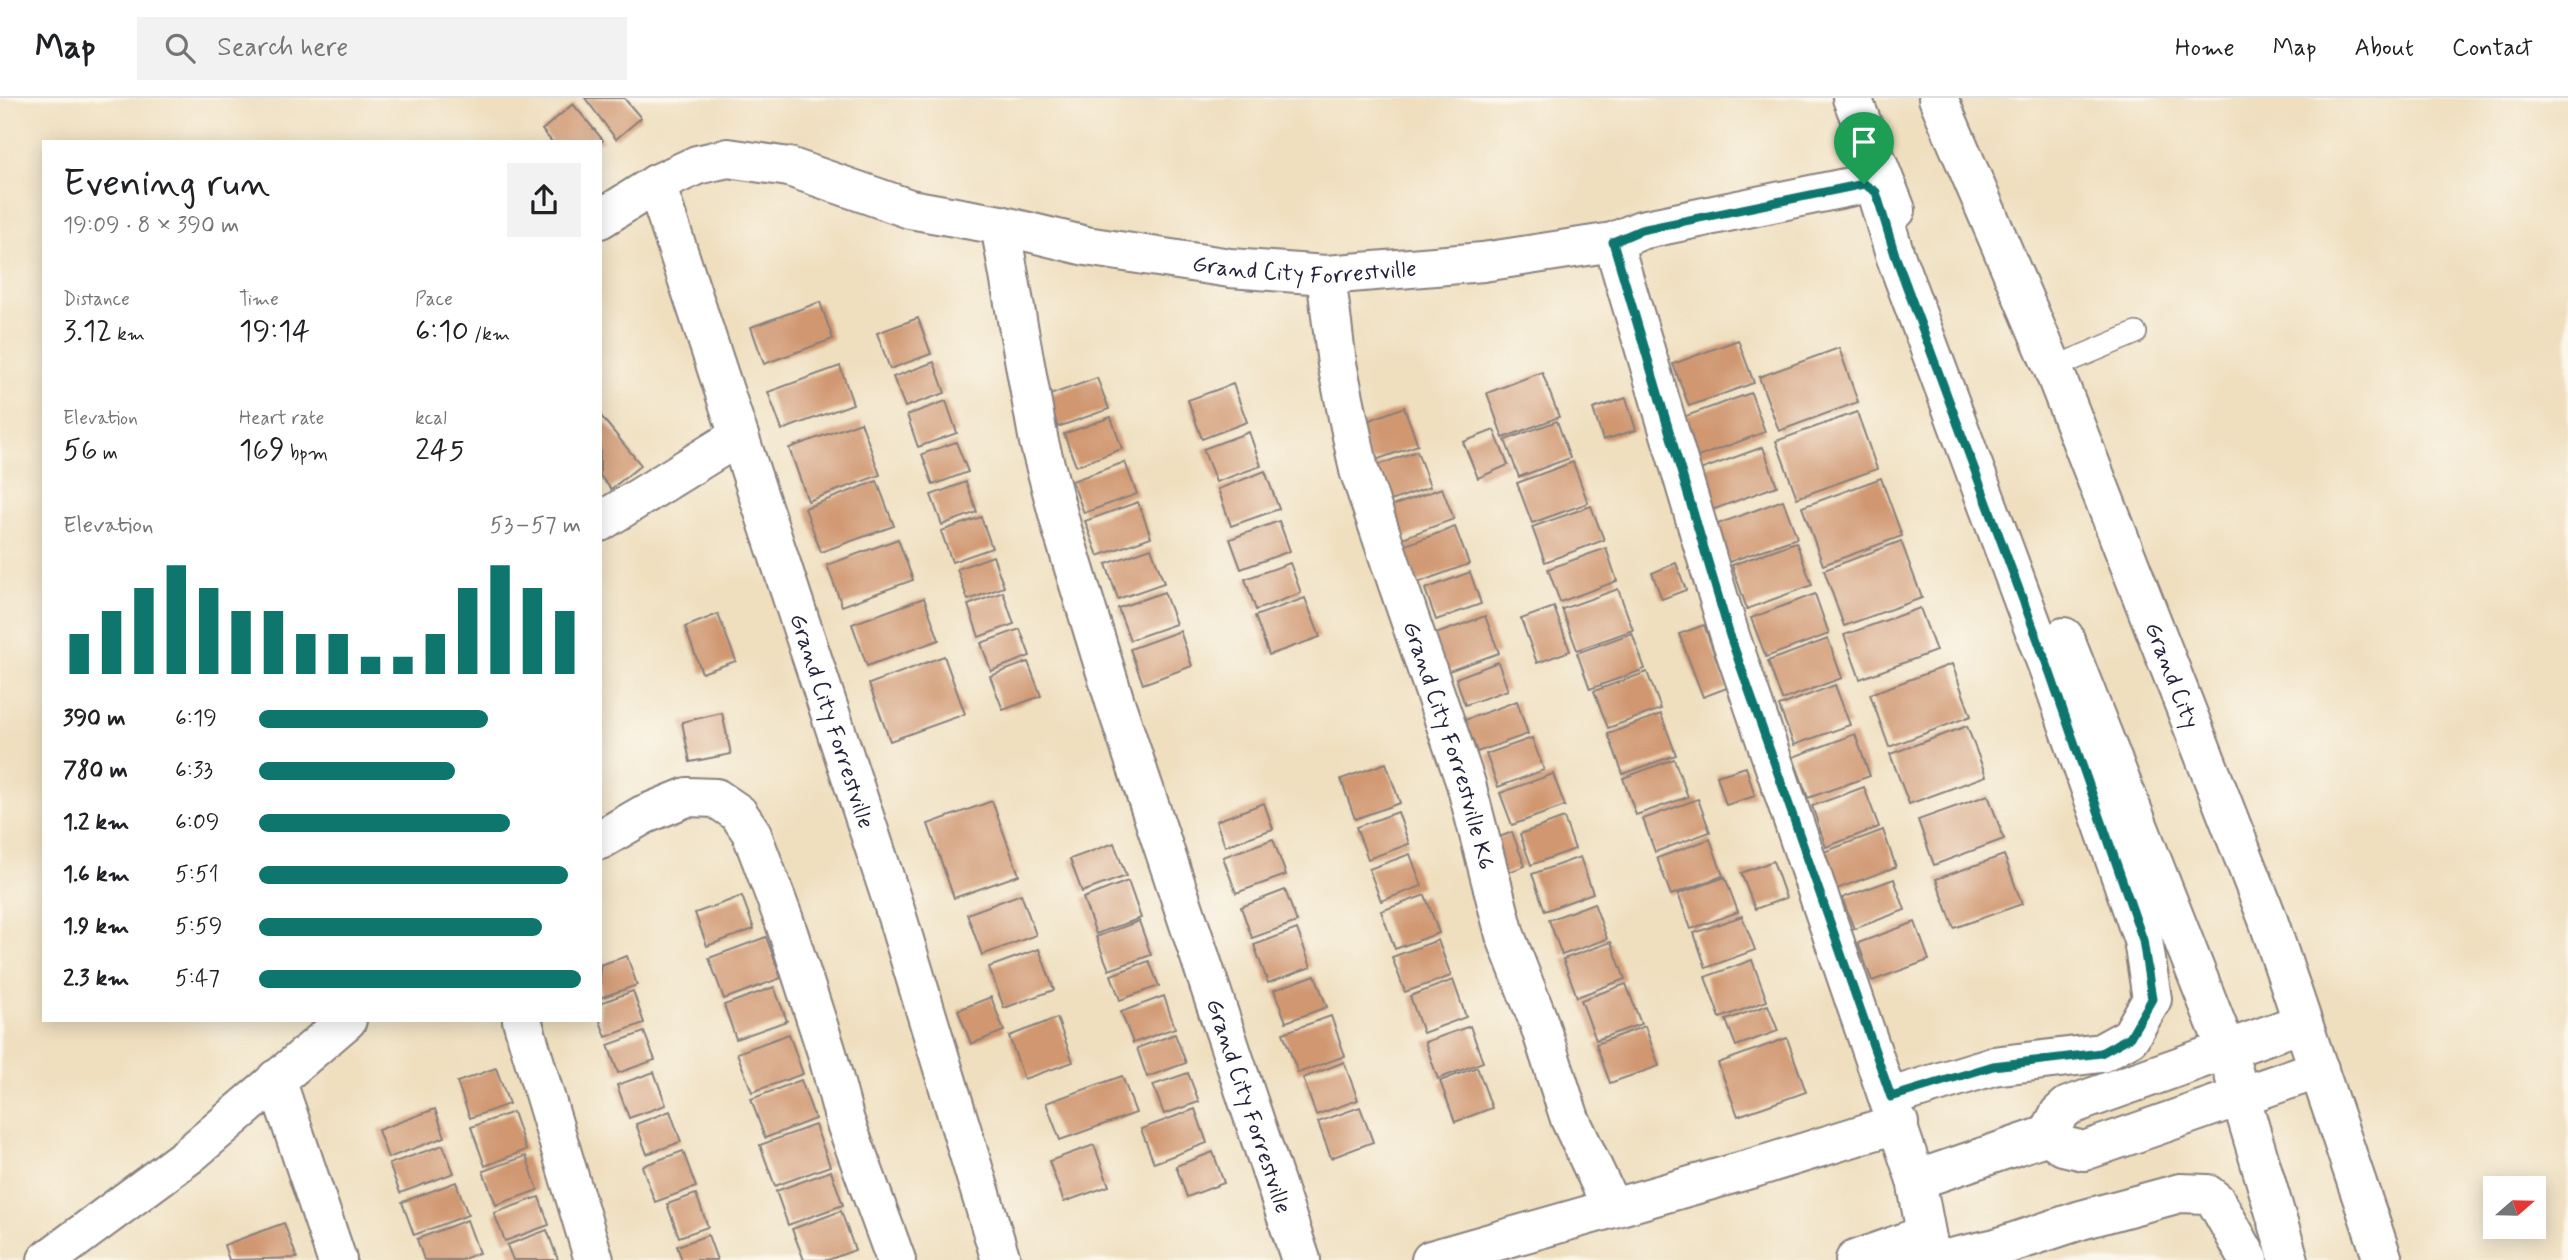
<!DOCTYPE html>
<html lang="en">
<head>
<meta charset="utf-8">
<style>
  body { margin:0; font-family:Mynerve,sans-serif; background:#f2f2f2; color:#202124; height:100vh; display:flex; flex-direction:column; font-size:26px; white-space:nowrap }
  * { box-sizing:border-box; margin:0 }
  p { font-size:23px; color:#757577 }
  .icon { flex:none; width:38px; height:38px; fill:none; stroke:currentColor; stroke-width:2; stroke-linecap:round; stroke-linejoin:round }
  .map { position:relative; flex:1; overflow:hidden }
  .details { position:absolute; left:42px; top:42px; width:560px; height:882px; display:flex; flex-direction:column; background:#fff; border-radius:0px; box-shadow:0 4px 18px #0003 }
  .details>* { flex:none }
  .needle { width:46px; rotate:70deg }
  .fabs { position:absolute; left:2483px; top:1078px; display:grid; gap:14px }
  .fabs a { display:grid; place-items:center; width:63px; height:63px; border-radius:0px; background:#fff; box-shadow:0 4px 18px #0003; font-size:35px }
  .pin { position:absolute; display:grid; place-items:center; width:60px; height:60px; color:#fff; margin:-72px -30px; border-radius:50% 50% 50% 0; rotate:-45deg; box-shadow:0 0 7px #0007 }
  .pin .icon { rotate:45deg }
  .round { display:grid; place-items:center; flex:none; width:74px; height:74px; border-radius:0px; background:#f2f2f2 }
  .head { display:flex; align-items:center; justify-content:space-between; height:119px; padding:0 21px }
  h1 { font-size:38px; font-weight:600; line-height:52px }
  .stats { display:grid; grid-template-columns:repeat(3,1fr); gap:10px; height:119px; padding:7px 21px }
  .stats div { display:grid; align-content:center }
  .stats b { font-size:30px; font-weight:600 }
  .stats small { font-size:19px; font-weight:400 }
  .stats p { font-size:19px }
  .chart { height:196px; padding:14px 21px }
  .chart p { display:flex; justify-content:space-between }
  .chart svg { width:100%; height:126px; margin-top:7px; stroke:#0f766e; stroke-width:6 }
  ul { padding:0 21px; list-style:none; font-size:23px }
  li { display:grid; grid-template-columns:112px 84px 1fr; align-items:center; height:52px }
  li i { height:18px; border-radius:9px; background:#0f766e }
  header { display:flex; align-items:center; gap:42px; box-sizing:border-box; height:98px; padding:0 35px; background:#fff; border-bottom:2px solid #e0e0e0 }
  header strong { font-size:33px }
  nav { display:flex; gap:38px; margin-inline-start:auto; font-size:24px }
  .search { width:490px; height:63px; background:#f2f2f2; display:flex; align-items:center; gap:18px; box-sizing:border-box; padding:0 24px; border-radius:0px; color:#757577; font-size:26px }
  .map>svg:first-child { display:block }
</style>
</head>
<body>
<header>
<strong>Map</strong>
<div class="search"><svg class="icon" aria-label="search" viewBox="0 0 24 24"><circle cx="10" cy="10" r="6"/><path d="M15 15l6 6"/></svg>Search here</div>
<nav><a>Home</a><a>Map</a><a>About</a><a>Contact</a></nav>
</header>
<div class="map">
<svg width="2568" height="1162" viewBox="0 0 2568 1162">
  <rect width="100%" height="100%" fill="#fbf7ec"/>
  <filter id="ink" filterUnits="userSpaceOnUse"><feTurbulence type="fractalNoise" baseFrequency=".0143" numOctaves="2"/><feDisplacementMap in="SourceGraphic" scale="14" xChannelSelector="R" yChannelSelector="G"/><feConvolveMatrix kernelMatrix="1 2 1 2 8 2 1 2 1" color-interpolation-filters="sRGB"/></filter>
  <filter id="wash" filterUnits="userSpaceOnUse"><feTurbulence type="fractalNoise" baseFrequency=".00686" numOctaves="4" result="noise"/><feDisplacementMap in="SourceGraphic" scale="28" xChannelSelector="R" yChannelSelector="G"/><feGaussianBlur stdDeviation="1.57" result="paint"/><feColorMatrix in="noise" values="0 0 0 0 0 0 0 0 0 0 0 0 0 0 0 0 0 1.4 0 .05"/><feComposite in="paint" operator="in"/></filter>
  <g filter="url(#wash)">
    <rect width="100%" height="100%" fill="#efdfbf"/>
    <g id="blocks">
      <g fill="#d09771">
        <path d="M 585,0 L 624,0 L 641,20 L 616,41 Z"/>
        <path d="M 573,6 L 603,42 L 601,44 L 552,44 L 542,32 Z"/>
        <path d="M 820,204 L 833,241 L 764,266 L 751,229 Z"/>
        <path d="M 918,220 L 931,256 L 890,271 L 877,235 Z"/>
        <path d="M 1738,242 L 1754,285 L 1689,308 L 1673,266 Z"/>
        <path d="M 1839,250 L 1858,304 L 1779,333 L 1759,279 Z"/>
        <path d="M 934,264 L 945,295 L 905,309 L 893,279 Z"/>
        <path d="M 840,268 L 853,306 L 782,332 L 768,294 Z"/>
        <path d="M 1542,274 L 1559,319 L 1503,340 L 1487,295 Z"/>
        <path d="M 1097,280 L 1109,311 L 1058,329 L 1047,298 Z"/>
        <path d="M 1233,286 L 1247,324 L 1202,341 L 1188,302 Z"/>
        <path d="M 1751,295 L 1765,334 L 1698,359 L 1683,319 Z"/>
        <path d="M 1626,300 L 1636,332 L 1603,342 L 1593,311 Z"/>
        <path d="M 946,303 L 957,335 L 918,349 L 907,317 Z"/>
        <path d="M 1404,309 L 1418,347 L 1370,364 L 1357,327 Z"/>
        <path d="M 1857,314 L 1877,371 L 1797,400 L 1776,343 Z"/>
        <path d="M 600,317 L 641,367 L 611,391 L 600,378 Z"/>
        <path d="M 1111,319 L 1122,351 L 1076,368 L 1064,336 Z"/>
        <path d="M 1557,323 L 1570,360 L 1519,379 L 1505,342 Z"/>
        <path d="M 861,324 L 880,377 L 808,403 L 789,350 Z"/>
        <path d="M 1494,332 L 1508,367 L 1478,380 L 1463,344 Z"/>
        <path d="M 1249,334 L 1261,368 L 1216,384 L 1203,351 Z"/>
        <path d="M 956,344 L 968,374 L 933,387 L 922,356 Z"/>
        <path d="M 1763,349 L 1777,388 L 1712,412 L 1697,373 Z"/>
        <path d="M 1417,353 L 1430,389 L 1385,405 L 1372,369 Z"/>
        <path d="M 1125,364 L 1137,396 L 1084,415 L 1072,383 Z"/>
        <path d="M 1573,364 L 1588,405 L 1532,425 L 1517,385 Z"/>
        <path d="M 1265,373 L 1279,411 L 1231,428 L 1218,391 Z"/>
        <path d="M 1881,380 L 1902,438 L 1823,467 L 1802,409 Z"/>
        <path d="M 877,383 L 894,428 L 821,454 L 805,410 Z"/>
        <path d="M 966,384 L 977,414 L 942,427 L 931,397 Z"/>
        <path d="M 1442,390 L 1454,421 L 1400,441 L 1389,409 Z"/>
        <path d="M 1783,402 L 1797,440 L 1729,464 L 1715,427 Z"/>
        <path d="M 1138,404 L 1151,439 L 1098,458 L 1085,423 Z"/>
        <path d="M 1591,408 L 1604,442 L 1545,464 L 1532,429 Z"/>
        <path d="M 981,419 L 992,450 L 952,464 L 941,433 Z"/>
        <path d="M 1279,423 L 1290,453 L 1241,471 L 1230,441 Z"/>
        <path d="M 1455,429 L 1469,466 L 1417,485 L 1403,448 Z"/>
        <path d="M 898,441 L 913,482 L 842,508 L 827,467 Z"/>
        <path d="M 1901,443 L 1922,500 L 1844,528 L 1824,472 Z"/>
        <path d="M 1796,444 L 1812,487 L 1747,511 L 1732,467 Z"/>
        <path d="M 1151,450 L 1164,485 L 1118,501 L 1106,466 Z"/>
        <path d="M 1606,450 L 1617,483 L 1560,504 L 1548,471 Z"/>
        <path d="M 993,458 L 1004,489 L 968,502 L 957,471 Z"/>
        <path d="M 1290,465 L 1301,495 L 1256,512 L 1245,481 Z"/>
        <path d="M 1676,465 L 1686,492 L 1662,501 L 1652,475 Z"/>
        <path d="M 1470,474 L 1481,506 L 1436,522 L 1425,491 Z"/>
        <path d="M 1618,491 L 1633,532 L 1577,552 L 1562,511 Z"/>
        <path d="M 1003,494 L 1014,526 L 979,539 L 968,507 Z"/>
        <path d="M 1164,494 L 1176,526 L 1130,542 L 1118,510 Z"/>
        <path d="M 1815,496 L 1829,536 L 1766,559 L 1751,520 Z"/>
        <path d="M 924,500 L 939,542 L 867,568 L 852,526 Z"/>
        <path d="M 1305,500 L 1320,539 L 1269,557 L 1255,518 Z"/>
        <path d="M 1554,509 L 1570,553 L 1537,565 L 1521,521 Z"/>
        <path d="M 1920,510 L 1936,553 L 1860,581 L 1844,537 Z"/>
        <path d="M 718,516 L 736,563 L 702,575 L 685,529 Z"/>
        <path d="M 1485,518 L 1499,555 L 1446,574 L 1433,537 Z"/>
        <path d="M 1704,527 L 1727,590 L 1703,599 L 1679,536 Z"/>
        <path d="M 1020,531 L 1030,558 L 991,573 L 981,545 Z"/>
        <path d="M 1180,533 L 1192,568 L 1143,586 L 1130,551 Z"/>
        <path d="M 1632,535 L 1645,571 L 1590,591 L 1577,555 Z"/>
        <path d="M 1828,541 L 1842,580 L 1782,602 L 1768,563 Z"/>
        <path d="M 944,558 L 965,616 L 890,643 L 869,586 Z"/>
        <path d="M 1028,564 L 1041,598 L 1003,612 L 990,578 Z"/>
        <path d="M 1498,564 L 1508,592 L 1465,607 L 1456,580 Z"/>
        <path d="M 1952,566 L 1971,618 L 1889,649 L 1870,596 Z"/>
        <path d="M 1647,574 L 1661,611 L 1608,630 L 1594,593 Z"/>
        <path d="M 1835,587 L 1850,627 L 1794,647 L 1779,608 Z"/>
        <path d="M 1517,603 L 1528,636 L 1477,654 L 1465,622 Z"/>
        <path d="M 722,615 L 731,656 L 690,664 L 682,624 Z"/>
        <path d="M 1661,616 L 1676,657 L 1623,676 L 1608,636 Z"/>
        <path d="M 1967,628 L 1986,678 L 1909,706 L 1890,656 Z"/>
        <path d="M 1855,636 L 1870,678 L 1808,700 L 1793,659 Z"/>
        <path d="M 1532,640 L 1544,672 L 1498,689 L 1486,656 Z"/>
        <path d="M 1674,661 L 1688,699 L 1636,717 L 1623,680 Z"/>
        <path d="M 1386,665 L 1400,705 L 1355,721 L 1341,681 Z"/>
        <path d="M 1746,669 L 1755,698 L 1726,707 L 1717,678 Z"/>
        <path d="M 1553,676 L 1565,708 L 1512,727 L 1500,695 Z"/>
        <path d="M 1864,689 L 1879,729 L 1826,749 L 1812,708 Z"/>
        <path d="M 1988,697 L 2004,741 L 1934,767 L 1918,722 Z"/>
        <path d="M 1698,701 L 1710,734 L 1655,754 L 1643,721 Z"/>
        <path d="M 992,703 L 1019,777 L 954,800 L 928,726 Z"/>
        <path d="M 1264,705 L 1273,731 L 1225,748 L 1216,723 Z"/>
        <path d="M 1398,714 L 1409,746 L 1368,761 L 1356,729 Z"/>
        <path d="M 1564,720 L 1575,751 L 1531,767 L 1520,736 Z"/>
        <path d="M 1883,732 L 1896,769 L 1834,792 L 1821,755 Z"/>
        <path d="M 1512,734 L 1525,768 L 1501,777 L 1489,743 Z"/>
        <path d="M 1273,741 L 1286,777 L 1236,795 L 1223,759 Z"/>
        <path d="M 1710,741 L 1723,778 L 1671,797 L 1657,760 Z"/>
        <path d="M 1114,745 L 1126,778 L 1082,794 L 1070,761 Z"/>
        <path d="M 1410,756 L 1422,788 L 1381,803 L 1369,771 Z"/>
        <path d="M 2004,757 L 2022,806 L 1954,830 L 1936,781 Z"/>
        <path d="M 1580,759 L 1593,795 L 1545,813 L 1532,776 Z"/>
        <path d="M 1773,763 L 1786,800 L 1755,811 L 1741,775 Z"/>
        <path d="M 1725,779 L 1738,814 L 1691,831 L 1678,796 Z"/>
        <path d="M 1894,781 L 1905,812 L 1854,831 L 1842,800 Z"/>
        <path d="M 1128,783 L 1141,820 L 1096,836 L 1083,800 Z"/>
        <path d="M 1285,792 L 1297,824 L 1252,840 L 1241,809 Z"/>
        <path d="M 1021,796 L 1036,837 L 982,857 L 967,816 Z"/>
        <path d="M 1425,797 L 1439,835 L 1395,851 L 1381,813 Z"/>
        <path d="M 742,798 L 754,831 L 707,848 L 695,815 Z"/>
        <path d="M 1594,805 L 1607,841 L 1562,857 L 1549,822 Z"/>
        <path d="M 1742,818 L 1755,852 L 1706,870 L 1694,835 Z"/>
        <path d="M 1139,823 L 1151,857 L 1109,872 L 1096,839 Z"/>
        <path d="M 1915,824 L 1929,862 L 1872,883 L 1858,845 Z"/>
        <path d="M 1297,831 L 1311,869 L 1268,885 L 1254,847 Z"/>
        <path d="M 766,839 L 781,880 L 724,901 L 709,860 Z"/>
        <path d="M 1438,842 L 1451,878 L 1405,894 L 1392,859 Z"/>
        <path d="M 1611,844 L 1625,881 L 1577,899 L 1563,861 Z"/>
        <path d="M 1039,851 L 1054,892 L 1004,910 L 989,869 Z"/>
        <path d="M 627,858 L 637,887 L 600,900 L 600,867 Z"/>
        <path d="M 1752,862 L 1767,903 L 1720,920 L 1705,879 Z"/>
        <path d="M 1149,863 L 1159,888 L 1120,902 L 1111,877 Z"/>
        <path d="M 1315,877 L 1327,909 L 1286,924 L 1274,892 Z"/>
        <path d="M 1453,882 L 1466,919 L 1423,935 L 1410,898 Z"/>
        <path d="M 1626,886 L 1641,926 L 1596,942 L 1581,902 Z"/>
        <path d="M 774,889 L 787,923 L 736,941 L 724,907 Z"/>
        <path d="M 633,893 L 644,925 L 606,939 L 600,923 L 600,905 Z"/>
        <path d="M 1164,898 L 1175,930 L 1133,945 L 1121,914 Z"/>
        <path d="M 991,899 L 1004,933 L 971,946 L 958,912 Z"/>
        <path d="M 1768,907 L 1778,933 L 1736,948 L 1726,922 Z"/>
        <path d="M 1331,918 L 1345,958 L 1298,975 L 1283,935 Z"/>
        <path d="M 1057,920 L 1073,964 L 1024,981 L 1009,938 Z"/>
        <path d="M 1470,928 L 1483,964 L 1438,981 L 1425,944 Z"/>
        <path d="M 1645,928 L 1659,968 L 1610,985 L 1596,946 Z"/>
        <path d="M 644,934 L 655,962 L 618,975 L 608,947 Z"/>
        <path d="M 789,936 L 803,976 L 752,994 L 737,955 Z"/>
        <path d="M 1175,936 L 1186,965 L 1147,979 L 1137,950 Z"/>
        <path d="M 1787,940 L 1806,994 L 1738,1018 L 1718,965 Z"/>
        <path d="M 1344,964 L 1358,1002 L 1316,1017 L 1303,980 Z"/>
        <path d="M 1477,969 L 1492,1010 L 1455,1024 L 1440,983 Z"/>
        <path d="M 496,970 L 509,1006 L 470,1020 L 457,984 Z"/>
        <path d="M 654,974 L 666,1007 L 629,1020 L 617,987 Z"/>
        <path d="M 1188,975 L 1199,1004 L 1164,1016 L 1153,987 Z"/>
        <path d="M 1122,978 L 1136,1015 L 1060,1042 L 1046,1005 Z"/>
        <path d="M 801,982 L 815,1021 L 765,1040 L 751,1001 Z"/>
        <path d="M 1360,1009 L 1373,1044 L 1331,1060 L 1318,1024 Z"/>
        <path d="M 435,1011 L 445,1039 L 388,1060 L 378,1032 Z"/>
        <path d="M 1195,1011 L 1207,1045 L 1154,1065 L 1141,1031 Z"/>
        <path d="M 670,1013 L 681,1044 L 647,1056 L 636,1026 Z"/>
        <path d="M 513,1014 L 526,1052 L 485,1068 L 471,1029 Z"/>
        <path d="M 815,1027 L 830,1068 L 775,1088 L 760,1047 Z"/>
        <path d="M 443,1047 L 454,1075 L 400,1095 L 389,1066 Z"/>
        <path d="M 1094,1047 L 1109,1088 L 1064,1104 L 1049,1063 Z"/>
        <path d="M 683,1053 L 696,1089 L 655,1104 L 642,1068 Z"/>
        <path d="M 1213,1054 L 1224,1085 L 1187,1099 L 1176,1068 Z"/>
        <path d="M 526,1058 L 538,1092 L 496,1107 L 483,1073 Z"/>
        <path d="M 831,1073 L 843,1107 L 788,1127 L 776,1093 Z"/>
        <path d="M 456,1084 L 468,1117 L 414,1137 L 402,1104 Z"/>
        <path d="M 696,1096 L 708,1129 L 679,1139 L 667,1106 Z"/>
        <path d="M 539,1099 L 549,1127 L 505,1143 L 494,1115 Z"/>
        <path d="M 841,1113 L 855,1152 L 828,1162 L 804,1162 L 792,1131 Z"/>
        <path d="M 467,1122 L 479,1155 L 461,1162 L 424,1162 L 417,1141 Z"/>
        <path d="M 284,1125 L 297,1160 L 229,1162 L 224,1147 Z"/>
        <path d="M 547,1132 L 558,1162 L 513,1162 L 507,1147 Z"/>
        <path d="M 708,1137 L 717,1162 L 682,1162 L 677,1148 Z"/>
      </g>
    </g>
  </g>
  <g filter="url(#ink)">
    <use href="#blocks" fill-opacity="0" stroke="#88807d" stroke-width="2"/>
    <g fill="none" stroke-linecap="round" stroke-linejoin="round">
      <defs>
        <path id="service" d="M 2053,270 L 2136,235"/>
        <g id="minor">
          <path d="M 1852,0 L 1896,112"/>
          <path id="s1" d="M 1938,0 L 2053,270 L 2267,819 L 2383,1162"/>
          <path id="s2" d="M 656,86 L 895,812 L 1001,1162"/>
          <path id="s3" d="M 600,121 L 656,86 L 697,67 L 728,60 L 789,69 L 910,111 L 1000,127 L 1086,148 L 1230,170 L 1326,177 L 1483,164 L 1613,144 L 1641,132 L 1864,86 L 1876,94 L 1895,157 L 2050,575 L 2143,842 L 2152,901 L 2130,939 L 2101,955 L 1993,968 L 1891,999"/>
          <path id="s4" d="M 1000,127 L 1039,344 L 1062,431 L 1115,604 L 1301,1162"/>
          <path d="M 1613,144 L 1730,538 L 1916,1082 L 1931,1162"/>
          <path id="s5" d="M 1326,177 L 1337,266 L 1359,372 L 1466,686 L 1505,837 L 1538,922 L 1570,1021 L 1611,1108"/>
          <path d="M 600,424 L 739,338"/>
          <path d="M 2064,539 L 2227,953 L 2289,1162"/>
          <path d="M 600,742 L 643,717 L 687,699 L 716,700 L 738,715 L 751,734 L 784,822 L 827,955 L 845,1023 L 896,1162"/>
          <path d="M 522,922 L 594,1162"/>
          <path d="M 276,981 L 337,1162"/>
          <path d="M 2048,1037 L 2063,1048 L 2084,1053 L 2319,971"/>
          <path d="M 1916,1082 L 2048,1037 L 2059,1016 L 2068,1008 L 2302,925"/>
          <path d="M 47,1162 L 189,1057 L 347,922"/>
          <path d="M 1431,1162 L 1757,1069 L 1899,1025"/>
          <path d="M 1855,1162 L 1925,1137"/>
          <path d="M 1941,1162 L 1996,1150 L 2081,1122 L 2180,1095 L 2207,1096 L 2216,1103 L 2249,1162"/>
        </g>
      </defs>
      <use href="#service" stroke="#88807d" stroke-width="24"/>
      <use href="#minor" stroke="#88807d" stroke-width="42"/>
      <use href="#service" stroke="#fff" stroke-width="21"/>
      <use href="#minor" stroke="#fff" stroke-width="38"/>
    </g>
  </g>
  <g fill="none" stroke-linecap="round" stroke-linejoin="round" filter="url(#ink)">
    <defs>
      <path id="route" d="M 1864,86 L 1876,94 L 1895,157 L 2050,575 L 2143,842 L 2152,901 L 2130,939 L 2101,955 L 1993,968 L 1891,999 L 1730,538 L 1613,144 L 1641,132 Z"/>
    </defs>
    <use href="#route" stroke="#fff" stroke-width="14"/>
    <use href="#route" stroke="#0f766e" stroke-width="9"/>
  </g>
  <g text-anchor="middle" stroke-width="5" stroke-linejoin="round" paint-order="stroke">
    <g font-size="23" fill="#22223b" stroke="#fbf7ec">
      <text dy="8" stroke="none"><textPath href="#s3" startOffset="733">Grand City Forrestville</textPath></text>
      <text dy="8" stroke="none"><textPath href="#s1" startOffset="623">Grand City</textPath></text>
      <text dy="8" stroke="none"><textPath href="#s2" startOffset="565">Grand City Forrestville</textPath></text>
      <text dy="8" stroke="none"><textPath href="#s5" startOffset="488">Grand City Forrestville K6</textPath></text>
      <text dy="8" stroke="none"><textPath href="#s4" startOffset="917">Grand City Forrestville</textPath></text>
    </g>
  </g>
</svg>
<div class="fabs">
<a><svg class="needle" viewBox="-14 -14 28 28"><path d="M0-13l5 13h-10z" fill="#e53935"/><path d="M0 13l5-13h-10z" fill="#757577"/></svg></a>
</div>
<div class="pin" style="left:1864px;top:86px;background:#1e9e55"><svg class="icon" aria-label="arrive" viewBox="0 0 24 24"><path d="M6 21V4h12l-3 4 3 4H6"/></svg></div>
<section class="details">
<div class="head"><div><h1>Evening run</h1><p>19:09 · 8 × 390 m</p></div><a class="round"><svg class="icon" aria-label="share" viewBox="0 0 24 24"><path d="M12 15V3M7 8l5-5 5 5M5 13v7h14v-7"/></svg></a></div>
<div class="stats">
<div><p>Distance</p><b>3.12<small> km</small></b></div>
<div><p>Time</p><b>19:14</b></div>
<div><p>Pace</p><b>6:10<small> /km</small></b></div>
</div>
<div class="stats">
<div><p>Elevation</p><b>56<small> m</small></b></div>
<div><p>Heart rate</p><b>169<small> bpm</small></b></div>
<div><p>kcal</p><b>245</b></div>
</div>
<div class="chart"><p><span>Elevation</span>53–57 m</p>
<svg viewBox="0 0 160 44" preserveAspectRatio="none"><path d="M5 44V30M15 44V22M25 44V14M35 44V6M45 44V14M55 44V22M65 44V22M75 44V30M85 44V30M95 44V38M105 44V38M115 44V30M125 44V14M135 44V6M145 44V14M155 44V22"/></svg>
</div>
<ul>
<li><b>390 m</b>6:19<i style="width:71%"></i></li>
<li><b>780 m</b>6:33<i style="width:61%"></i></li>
<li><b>1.2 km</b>6:09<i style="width:78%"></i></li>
<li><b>1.6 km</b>5:51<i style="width:96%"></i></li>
<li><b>1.9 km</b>5:59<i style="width:88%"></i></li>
<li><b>2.3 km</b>5:47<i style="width:100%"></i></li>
</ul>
</section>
</div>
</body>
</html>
